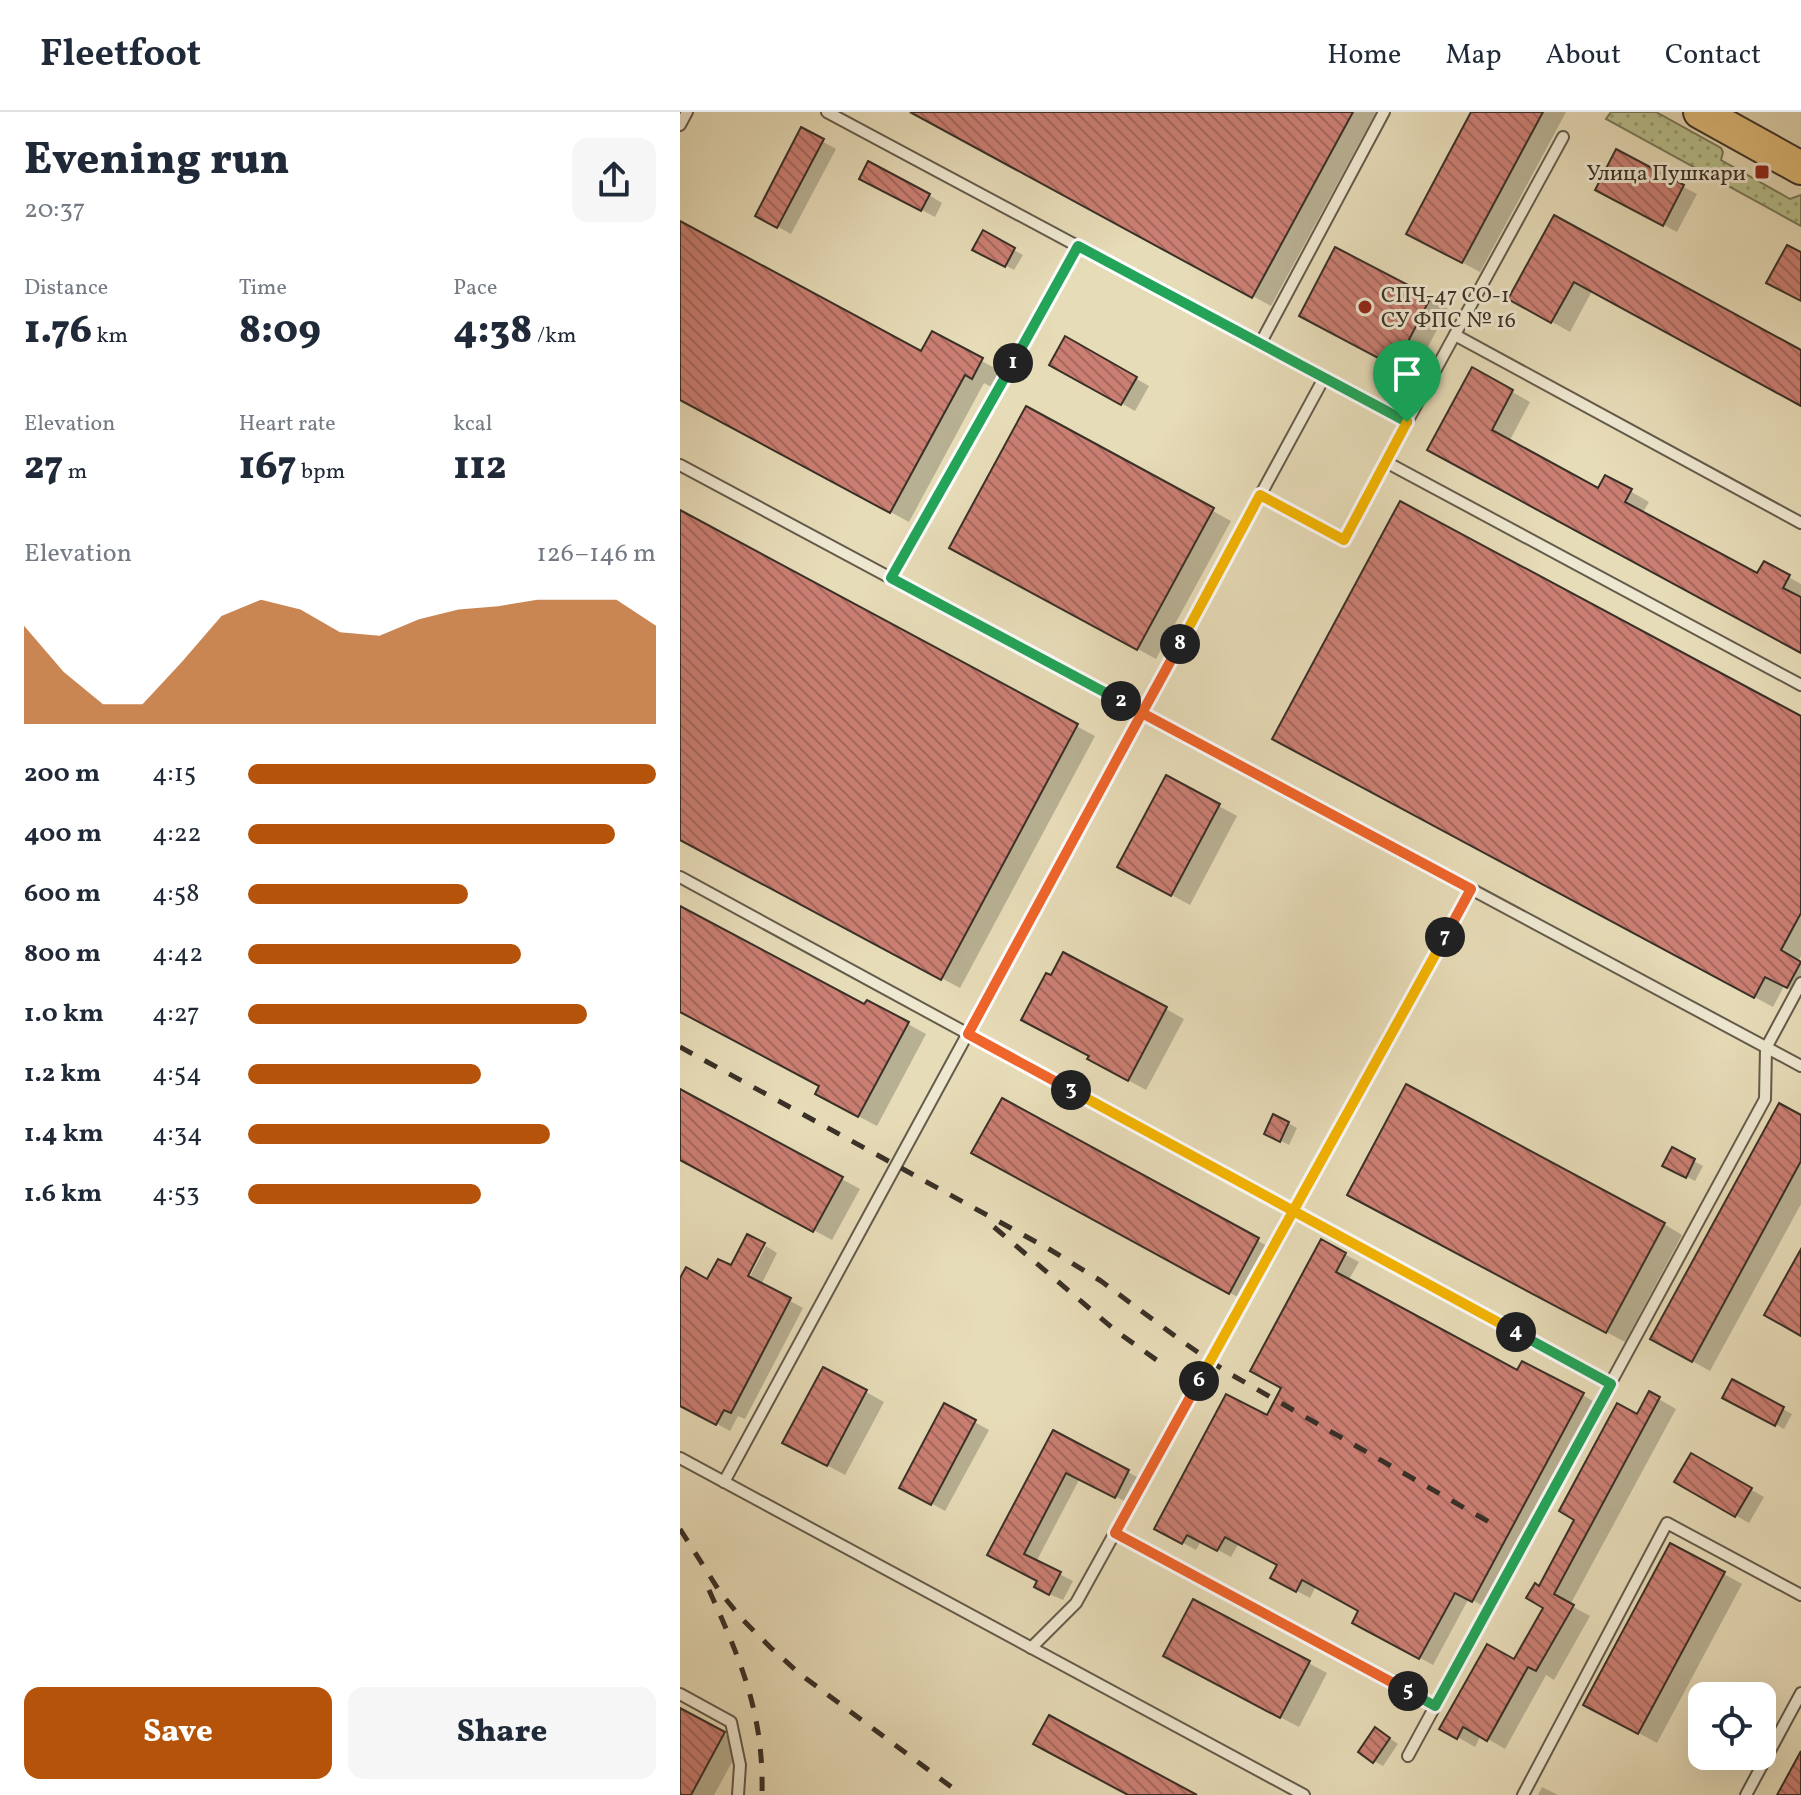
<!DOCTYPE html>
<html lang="en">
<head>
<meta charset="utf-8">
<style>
  body { margin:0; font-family:Vollkorn,serif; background:#f6f6f7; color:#1f2937; height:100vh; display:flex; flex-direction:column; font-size:30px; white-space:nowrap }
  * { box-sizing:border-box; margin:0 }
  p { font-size:26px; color:#747a83 }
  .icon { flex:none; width:44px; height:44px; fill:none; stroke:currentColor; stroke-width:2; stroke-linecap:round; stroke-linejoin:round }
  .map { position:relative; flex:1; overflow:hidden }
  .panel { display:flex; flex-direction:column; background:#fff; width:680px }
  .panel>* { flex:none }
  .buttons { position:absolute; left:1008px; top:1570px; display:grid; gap:16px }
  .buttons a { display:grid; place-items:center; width:88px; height:88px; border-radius:16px; background:#fff; box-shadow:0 8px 32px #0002; font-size:40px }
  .pin { position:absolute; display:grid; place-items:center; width:68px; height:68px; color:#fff; margin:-82px -34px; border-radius:50% 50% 50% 0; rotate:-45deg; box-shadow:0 0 8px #0007 }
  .pin .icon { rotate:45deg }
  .km { position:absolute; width:40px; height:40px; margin:-20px; border-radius:50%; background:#222; color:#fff; font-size:22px; line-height:40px; text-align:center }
  .round { display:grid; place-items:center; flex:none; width:84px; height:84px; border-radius:16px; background:#f6f6f7 }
  .summary { display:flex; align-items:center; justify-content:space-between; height:136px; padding:0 24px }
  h1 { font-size:44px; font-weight:800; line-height:60px }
  .metrics { display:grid; grid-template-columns:repeat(3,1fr); gap:12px; height:136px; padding:8px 24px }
  .metrics div { display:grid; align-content:center }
  .metrics b { font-size:40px; font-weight:800 }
  .metrics small { font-size:22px; font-weight:400 }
  .metrics p { font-size:22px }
  .chart { height:224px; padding:16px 24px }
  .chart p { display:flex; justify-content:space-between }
  .chart svg { width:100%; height:144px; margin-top:8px; fill:#b45309; opacity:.7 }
  .cta { display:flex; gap:16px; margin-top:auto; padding:16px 24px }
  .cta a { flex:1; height:92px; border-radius:16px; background:#b45309; color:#fff; font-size:32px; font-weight:800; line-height:92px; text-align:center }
  .cta a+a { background:#f6f6f7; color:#1f2937 }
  ul { padding:0 24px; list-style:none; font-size:26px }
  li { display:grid; grid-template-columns:128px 96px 1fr; align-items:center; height:60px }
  li i { height:20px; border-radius:10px; background:#b45309 }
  header { display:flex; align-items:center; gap:48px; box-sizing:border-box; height:112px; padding:0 40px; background:#fff; border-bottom:2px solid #e0e1e3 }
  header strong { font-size:38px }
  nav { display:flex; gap:44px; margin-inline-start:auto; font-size:28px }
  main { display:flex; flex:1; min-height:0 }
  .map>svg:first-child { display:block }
</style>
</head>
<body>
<header>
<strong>Fleetfoot</strong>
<nav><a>Home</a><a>Map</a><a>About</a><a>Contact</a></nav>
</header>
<main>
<section class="panel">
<div class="summary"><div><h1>Evening run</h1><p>20:37</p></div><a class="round"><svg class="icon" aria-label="share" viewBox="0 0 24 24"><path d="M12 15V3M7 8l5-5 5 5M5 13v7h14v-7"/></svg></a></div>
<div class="metrics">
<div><p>Distance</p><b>1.76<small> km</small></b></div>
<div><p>Time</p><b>8:09</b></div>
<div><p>Pace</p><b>4:38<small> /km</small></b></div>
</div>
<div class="metrics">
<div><p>Elevation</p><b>27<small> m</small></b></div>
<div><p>Heart rate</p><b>167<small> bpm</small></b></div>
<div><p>kcal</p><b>112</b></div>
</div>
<div class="chart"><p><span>Elevation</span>126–146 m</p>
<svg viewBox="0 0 160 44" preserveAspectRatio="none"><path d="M0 44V14L10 28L20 38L30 38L40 25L50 11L60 6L70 9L80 16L90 17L100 12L110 9L120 8L130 6L140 6L150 6L160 14V44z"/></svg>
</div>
<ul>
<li><b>200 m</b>4:15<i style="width:100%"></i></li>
<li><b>400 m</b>4:22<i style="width:90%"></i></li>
<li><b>600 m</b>4:58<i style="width:54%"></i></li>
<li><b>800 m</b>4:42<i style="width:67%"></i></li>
<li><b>1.0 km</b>4:27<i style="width:83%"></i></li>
<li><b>1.2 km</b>4:54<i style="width:57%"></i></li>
<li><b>1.4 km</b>4:34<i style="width:74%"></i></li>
<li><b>1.6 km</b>4:53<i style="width:57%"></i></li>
</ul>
<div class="cta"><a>Save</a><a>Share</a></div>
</section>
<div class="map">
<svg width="1121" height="1683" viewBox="0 0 1121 1683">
  <defs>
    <pattern id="grass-dots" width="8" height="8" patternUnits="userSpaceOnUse" patternTransform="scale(2)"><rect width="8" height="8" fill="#b7c08d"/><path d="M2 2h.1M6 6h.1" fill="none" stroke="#969c73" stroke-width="1.8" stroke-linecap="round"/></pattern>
    <pattern id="building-back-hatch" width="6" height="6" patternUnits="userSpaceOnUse" patternTransform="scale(2)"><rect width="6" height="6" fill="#cb7f73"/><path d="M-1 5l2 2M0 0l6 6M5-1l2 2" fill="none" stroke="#a6685e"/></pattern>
  </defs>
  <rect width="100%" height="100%" fill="#e7dcb8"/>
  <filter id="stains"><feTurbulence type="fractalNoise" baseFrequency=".0025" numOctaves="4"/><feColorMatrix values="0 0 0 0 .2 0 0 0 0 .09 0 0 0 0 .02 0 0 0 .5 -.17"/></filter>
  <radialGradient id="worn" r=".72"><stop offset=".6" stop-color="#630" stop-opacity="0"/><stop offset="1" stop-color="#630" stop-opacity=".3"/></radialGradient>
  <path fill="url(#grass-dots)" stroke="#78785a" stroke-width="2" d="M 931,0 L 976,0 L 1041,36 L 1043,40 L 1041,48 L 1110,87 L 1121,83 L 1121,114 L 926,7 Z"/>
  <g fill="#0003">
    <path d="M 233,0 L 696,0 L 591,194 Z"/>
    <path d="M 793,0 L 886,0 L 800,160 L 746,131 Z"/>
    <path d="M 122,18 L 156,37 L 111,122 L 77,103 Z"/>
    <path d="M 937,40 L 1017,82 L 997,120 L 931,85 Z"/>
    <path d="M 195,73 L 249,83 L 262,91 L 255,105 Z"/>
    <path d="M 874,106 L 1121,240 L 1121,292 L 912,179 L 890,220 L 831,187 Z"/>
    <path d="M 0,112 L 242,242 L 253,222 L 320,259 L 311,275 L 304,271 L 229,410 L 0,286 Z"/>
    <path d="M 303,121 L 343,143 L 334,158 L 295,137 Z"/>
    <path d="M 656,137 L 768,197 L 733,263 L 640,214 Z"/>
    <path d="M 386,227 L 469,274 L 455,299 L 372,252 Z"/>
    <path d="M 793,258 L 850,290 L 829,330 L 919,378 L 926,365 L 969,390 L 962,402 L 1078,464 L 1084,451 L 1121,472 L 1121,540 L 767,348 Z"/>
    <path d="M 347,297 L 551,409 L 476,547 L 290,445 Z"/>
    <path d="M 0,401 L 415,624 L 280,876 L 0,726 Z"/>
    <path d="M 1121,607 L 1121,844 L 1118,850 L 1121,852 L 1121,883 L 1104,874 L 1093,895 L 612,637 Z"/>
    <path d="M 487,666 L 557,704 L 510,793 L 458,765 Z"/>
    <path d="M 0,796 L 185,895 L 188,890 L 246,922 L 197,1014 L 155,992 L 142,974 L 0,898 Z"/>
    <path d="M 486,897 L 504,907 L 466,978 L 428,957 Z"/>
    <path d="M 0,979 L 180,1077 L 152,1128 L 0,1046 Z"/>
    <path d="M 323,988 L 591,1136 L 563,1188 L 294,1040 Z"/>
    <path d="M 1121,1005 L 1121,1092 L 1030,1259 L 972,1227 Z"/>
    <path d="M 608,1011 L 617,1016 L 609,1033 L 595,1026 Z"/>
    <path d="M 993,1038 L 1023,1054 L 1015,1069 L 985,1053 Z"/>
    <path d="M 687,1092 L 984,1112 L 1002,1123 L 945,1230 Z"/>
    <path d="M 642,1130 L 679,1150 L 668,1169 L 838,1260 L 903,1283 L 916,1291 L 806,1496 L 789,1486 L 753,1553 L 688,1518 L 681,1499 L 636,1474 L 630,1486 L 606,1473 L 599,1453 L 559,1431 L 551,1445 L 521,1429 L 516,1438 L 476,1416 L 587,1306 L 604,1276 Z"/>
    <path d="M 86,1134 L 97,1141 L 81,1173 L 123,1196 L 65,1307 L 58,1304 L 50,1319 L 0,1292 L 0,1171 L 28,1170 L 52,1156 L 62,1172 L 65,1174 Z"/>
    <path d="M 1053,1270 L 1112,1302 L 1104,1317 L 1045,1285 Z"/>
    <path d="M 186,1280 L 204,1290 L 165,1363 L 123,1340 Z"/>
    <path d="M 970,1282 L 996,1297 L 890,1493 L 910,1504 L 874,1568 L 866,1563 L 825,1637 L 801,1623 L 795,1635 L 762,1616 L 835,1550 L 866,1495 L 860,1476 Z"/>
    <path d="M 265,1294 L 309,1318 L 265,1399 L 222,1375 Z"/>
    <path d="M 373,1321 L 461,1367 L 448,1391 L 400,1366 L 356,1450 L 393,1469 L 383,1488 L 369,1482 L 359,1469 L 323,1449 Z"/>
    <path d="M 1012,1344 L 1084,1385 L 1069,1411 L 997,1369 Z"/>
    <path d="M 1044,1462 L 1062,1472 L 977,1631 L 921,1600 Z"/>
    <path d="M 514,1490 L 647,1561 L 619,1615 L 503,1554 Z"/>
    <path d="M 0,1598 L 62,1632 L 34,1683 L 0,1683 Z"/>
    <path d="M 704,1622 L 718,1632 L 703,1654 L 694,1649 Z"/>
    <path d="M 862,1675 L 878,1683 L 858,1683 Z"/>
  </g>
  <g fill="url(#building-back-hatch)" stroke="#393027" stroke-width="2">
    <path d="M 230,0 L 673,0 L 572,186 Z"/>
    <path d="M 791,0 L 863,0 L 782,151 L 726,122 Z"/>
    <path d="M 121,15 L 144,27 L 97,116 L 75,104 Z"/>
    <path d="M 936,37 L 1004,73 L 983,114 L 915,78 Z"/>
    <path d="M 188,49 L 250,82 L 241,99 L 179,67 Z"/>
    <path d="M 874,103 L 1121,238 L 1121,294 L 894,170 L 871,211 L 828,187 Z"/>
    <path d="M 0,109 L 241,239 L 252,219 L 303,246 L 292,267 L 285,263 L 210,401 L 0,288 Z"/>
    <path d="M 303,118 L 335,136 L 325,155 L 292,138 Z"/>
    <path d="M 1107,133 L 1121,140 L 1121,189 L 1086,171 Z"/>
    <path d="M 655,135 L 751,185 L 715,255 L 619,204 Z"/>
    <path d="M 385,224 L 457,265 L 441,293 L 369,253 Z"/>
    <path d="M 792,255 L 833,278 L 812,318 L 918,376 L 925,363 L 952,377 L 945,390 L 1077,461 L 1084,449 L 1110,463 L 1103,476 L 1121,485 L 1121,541 L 747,338 Z"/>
    <path d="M 346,294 L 534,396 L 457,538 L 269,436 Z"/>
    <path d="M 720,389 L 1121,604 L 1121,801 L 1101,838 L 1121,850 L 1107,876 L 1085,865 L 1074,886 L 592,627 Z"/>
    <path d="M 0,398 L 398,612 L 261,868 L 0,728 Z"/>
    <path d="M 486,663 L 540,692 L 491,784 L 437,755 Z"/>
    <path d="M 0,794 L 184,892 L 187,888 L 229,910 L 178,1005 L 135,982 L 139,974 L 0,900 Z"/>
    <path d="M 383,840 L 487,895 L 448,969 L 407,947 L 409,944 L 341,908 L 366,861 L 371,863 Z"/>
    <path d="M 726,972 L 985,1111 L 926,1221 L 667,1083 Z"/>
    <path d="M 0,977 L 163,1065 L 133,1120 L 0,1048 Z"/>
    <path d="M 322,986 L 579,1126 L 549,1182 L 291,1041 Z"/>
    <path d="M 1099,991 L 1121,1003 L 1121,1049 L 1012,1250 L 970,1227 Z"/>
    <path d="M 593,1002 L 609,1010 L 600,1030 L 584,1022 Z"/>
    <path d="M 992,1035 L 1015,1047 L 1006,1066 L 982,1054 Z"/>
    <path d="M 67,1122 L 85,1131 L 68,1164 L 111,1186 L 51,1301 L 44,1298 L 36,1313 L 0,1294 L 0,1166 L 6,1155 L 27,1167 L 38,1147 L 51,1153 Z"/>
    <path d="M 641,1127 L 666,1141 L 656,1160 L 837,1258 L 842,1249 L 904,1281 L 792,1490 L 775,1481 L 739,1547 L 672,1511 L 678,1499 L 622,1468 L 616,1480 L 590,1466 L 597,1453 L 545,1425 L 537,1439 L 507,1423 L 502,1432 L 474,1417 L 546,1282 L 587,1303 L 601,1276 L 570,1259 Z"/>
    <path d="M 1121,1137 L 1121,1224 L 1084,1203 Z"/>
    <path d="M 143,1255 L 187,1278 L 147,1354 L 102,1331 Z"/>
    <path d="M 1052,1267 L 1104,1295 L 1095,1314 L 1042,1286 Z"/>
    <path d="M 969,1279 L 980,1285 L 874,1482 L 894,1493 L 856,1559 L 848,1555 L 807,1629 L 783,1615 L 777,1627 L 759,1617 L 807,1532 L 834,1547 L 863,1496 L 846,1486 L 855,1471 L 859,1474 L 894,1408 L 879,1399 L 937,1291 L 957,1302 Z"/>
    <path d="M 264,1291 L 296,1308 L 251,1393 L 219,1376 Z"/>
    <path d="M 373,1318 L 449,1358 L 435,1386 L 386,1361 L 344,1442 L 381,1460 L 369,1483 L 354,1475 L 357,1469 L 307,1443 Z"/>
    <path d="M 1011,1341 L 1072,1376 L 1055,1405 L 994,1370 Z"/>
    <path d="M 990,1431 L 1045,1460 L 958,1622 L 903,1593 Z"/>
    <path d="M 513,1487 L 630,1549 L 600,1606 L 483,1544 Z"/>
    <path d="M 0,1596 L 45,1620 L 11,1683 L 0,1683 Z"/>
    <path d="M 369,1603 L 517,1683 L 448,1683 L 353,1632 Z"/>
    <path d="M 695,1615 L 710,1626 L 693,1651 L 678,1640 Z"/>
    <path d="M 1121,1639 L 1121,1683 L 1097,1683 Z"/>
  </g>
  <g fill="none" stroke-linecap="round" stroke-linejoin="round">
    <defs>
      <g id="service">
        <path d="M 147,0 L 644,266"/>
        <path d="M 0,13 L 7,0"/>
        <path d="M 775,223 L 1121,411"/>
        <path d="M 580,232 L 704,0"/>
        <path d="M 706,350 L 1121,573"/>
        <path d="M 0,353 L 1121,954"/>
        <path d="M 580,383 L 664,428 L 727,310"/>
        <path d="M 211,466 L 398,134"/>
        <path d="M 0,765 L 931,1272"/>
        <path d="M 0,1346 L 624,1683"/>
        <path d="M 44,1370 L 644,266 L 727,310 L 883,25"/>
        <path d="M 435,1421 L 755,1594"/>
        <path d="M 351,1536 L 396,1491 L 791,777"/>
        <path d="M 0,1582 L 51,1610 L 60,1653 L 58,1683"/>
        <path d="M 728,1644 L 1085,987 L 1086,936 L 1121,871"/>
        <path d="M 843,1683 L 987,1411 L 1121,1483"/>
        <path d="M 1066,1683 L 1121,1581"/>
      </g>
      <path id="trunk" d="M 1020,0 L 1121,56"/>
    </defs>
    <use href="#service" stroke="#645b4b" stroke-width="14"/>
    <use href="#trunk" stroke="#393027" stroke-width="36"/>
    <use href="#service" stroke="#efe8d1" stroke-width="10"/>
    <use href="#trunk" stroke="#e4be7c" stroke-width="32"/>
    <g stroke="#393027" stroke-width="5" stroke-dasharray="14 14" stroke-linecap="butt">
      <path d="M 0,935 L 369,1137 L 421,1169 L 503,1230 L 545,1259 L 816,1414"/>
      <path d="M 314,1115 L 436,1219 L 485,1254"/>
      <path d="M 0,1417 L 40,1480 L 63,1508 L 91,1536 L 120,1562 L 282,1683"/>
      <path d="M 29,1478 C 61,1549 84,1602 82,1683"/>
    </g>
  </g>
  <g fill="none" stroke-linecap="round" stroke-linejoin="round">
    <defs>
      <path id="split-1" d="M 333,251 L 398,134 L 727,310"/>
      <path id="split-2" d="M 333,251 L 211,466 L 441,589"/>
      <path id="split-3" d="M 391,978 L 288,922 L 462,601 L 441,589"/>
      <path id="split-4" d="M 391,978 L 836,1220"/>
      <path id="split-5" d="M 728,1579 L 755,1594 L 931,1272 L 836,1220"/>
      <path id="split-6" d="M 519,1269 L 435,1421 L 728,1579"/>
      <path id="split-7" d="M 519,1269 L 765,825"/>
      <path id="split-8" d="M 500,532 L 462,601 L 791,777 L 765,825"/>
      <path id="split-9" d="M 500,532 L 580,383 L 664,428 L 727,310"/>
    </defs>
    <use href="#split-1" stroke="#fff" stroke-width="16"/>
    <use href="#split-2" stroke="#fff" stroke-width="16"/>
    <use href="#split-3" stroke="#fff" stroke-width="16"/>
    <use href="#split-4" stroke="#fff" stroke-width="16"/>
    <use href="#split-5" stroke="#fff" stroke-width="16"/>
    <use href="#split-6" stroke="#fff" stroke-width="16"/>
    <use href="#split-7" stroke="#fff" stroke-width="16"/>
    <use href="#split-8" stroke="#fff" stroke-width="16"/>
    <use href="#split-9" stroke="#fff" stroke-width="16"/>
    <use href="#split-1" stroke="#22a559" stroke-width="10"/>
    <use href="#split-2" stroke="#22a559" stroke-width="10"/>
    <use href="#split-3" stroke="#f0652b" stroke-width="10"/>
    <use href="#split-4" stroke="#f5b400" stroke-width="10"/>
    <use href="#split-5" stroke="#22a559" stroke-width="10"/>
    <use href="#split-6" stroke="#f0652b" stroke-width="10"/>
    <use href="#split-7" stroke="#f5b400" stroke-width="10"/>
    <use href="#split-8" stroke="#f0652b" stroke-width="10"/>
    <use href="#split-9" stroke="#f5b400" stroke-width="10"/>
  </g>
  <g fill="#8f2418" stroke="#efe8d1" stroke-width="3">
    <rect x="1074" y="52" width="16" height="16" rx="4"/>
    <circle cx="685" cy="195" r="8"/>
  </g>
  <g text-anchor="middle" stroke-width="6" stroke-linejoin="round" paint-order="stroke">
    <g font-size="22" fill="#393027" stroke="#efe8d1" text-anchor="end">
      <text x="1066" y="68">Улица Пушкари</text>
      <text x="701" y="190" text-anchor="start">СПЧ-47 СО-1<tspan x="701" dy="25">СУ ФПС № 16</tspan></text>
    </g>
  </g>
  <rect width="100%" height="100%" filter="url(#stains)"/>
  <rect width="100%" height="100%" fill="url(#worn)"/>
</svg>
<div class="buttons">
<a><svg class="icon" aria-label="locate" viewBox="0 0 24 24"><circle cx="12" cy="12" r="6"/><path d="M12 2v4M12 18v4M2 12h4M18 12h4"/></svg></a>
</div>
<div class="pin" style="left:727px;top:310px;background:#1e9e55"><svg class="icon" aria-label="arrive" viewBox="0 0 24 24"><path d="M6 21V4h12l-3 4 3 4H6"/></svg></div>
<b class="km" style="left:333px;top:251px">1</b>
<b class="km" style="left:441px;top:589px">2</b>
<b class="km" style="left:391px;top:978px">3</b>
<b class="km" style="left:836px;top:1220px">4</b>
<b class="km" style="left:728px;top:1579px">5</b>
<b class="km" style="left:519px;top:1269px">6</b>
<b class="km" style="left:765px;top:825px">7</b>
<b class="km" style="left:500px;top:532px">8</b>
</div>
</main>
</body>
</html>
